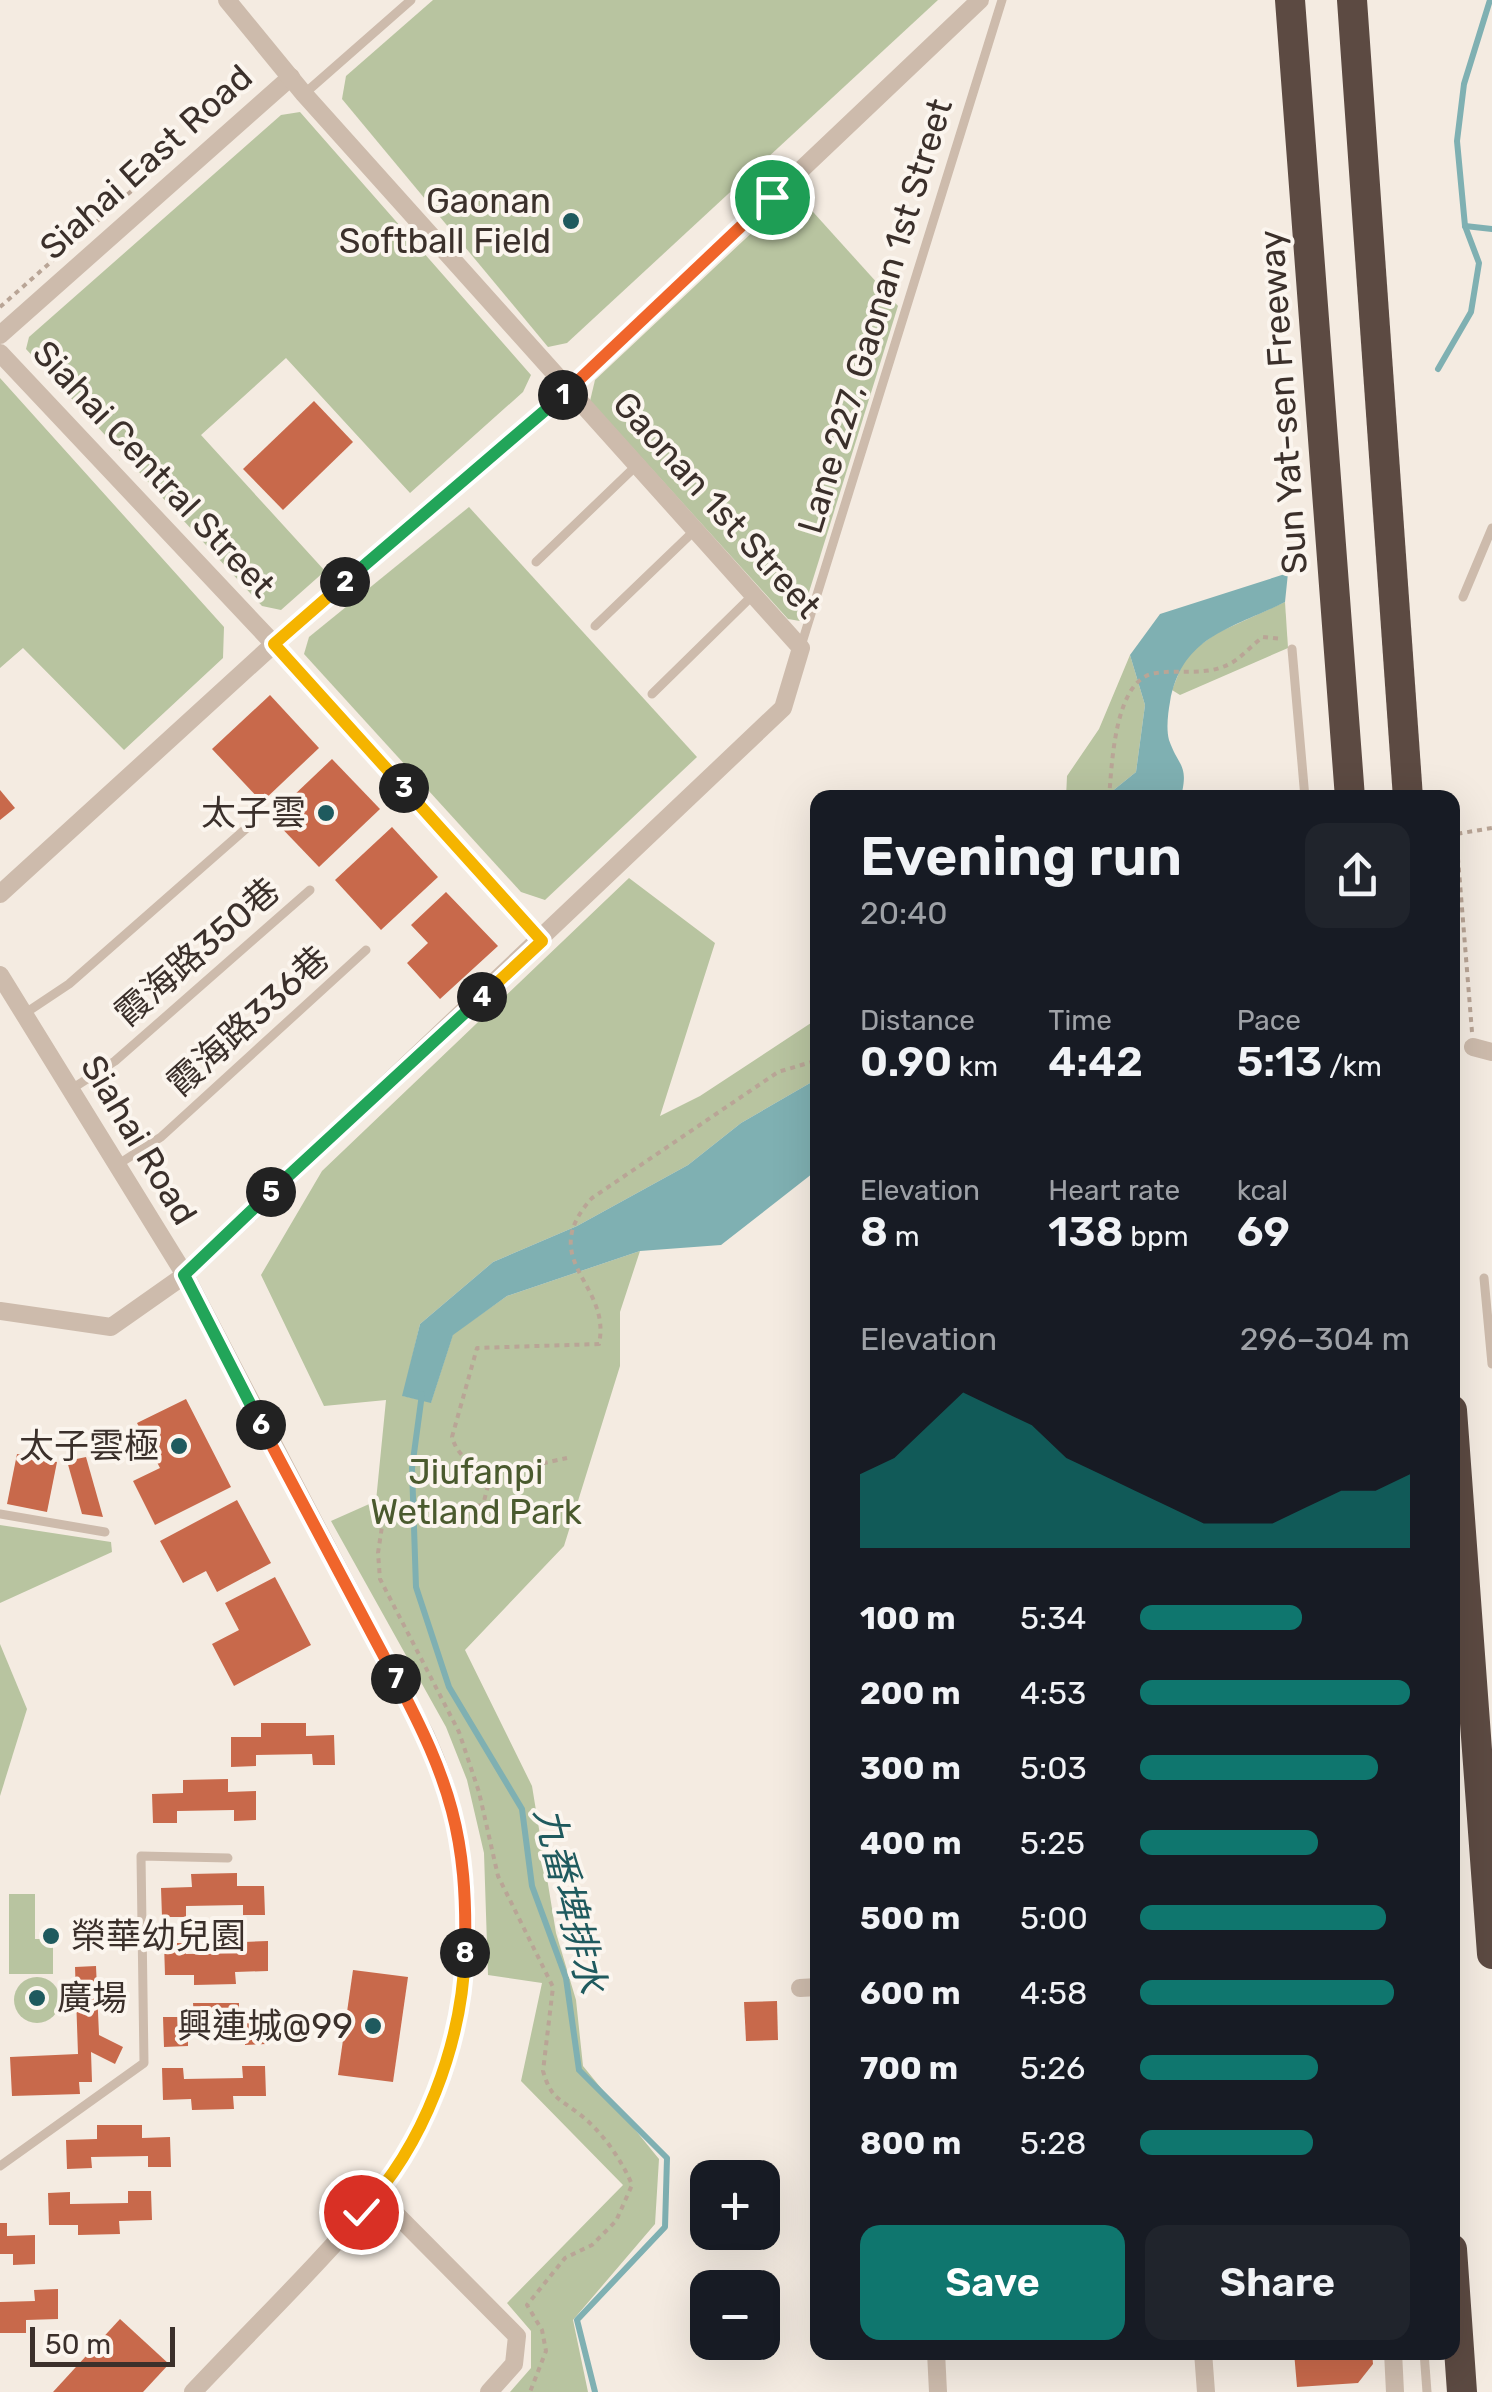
<!DOCTYPE html>
<html lang="en">
<head>
<meta charset="utf-8">
<style>
  body { margin:0; font-family:Rubik,"Noto Sans TC",sans-serif; background:#20242c; color:#f1f3f6; height:100vh; display:flex; flex-direction:column; font-size:38px; white-space:nowrap }
  * { box-sizing:border-box; margin:0 }
  p { font-size:32px; color:#9ea1a6 }
  .icon { flex:none; width:55px; height:55px; fill:none; stroke:currentColor; stroke-width:2; stroke-linecap:round; stroke-linejoin:round }
  .map { position:relative; flex:1; overflow:hidden }
  .details { position:absolute; left:810px; top:790px; width:650px; height:1570px; display:flex; flex-direction:column; background:#171b24; border-radius:20px; box-shadow:0 10px 40px #0002 }
  .details>* { flex:none }
  .buttons { position:absolute; left:690px; top:2160px; display:grid; gap:20px }
  .buttons a { display:grid; place-items:center; width:90px; height:90px; border-radius:20px; background:#171b24; box-shadow:0 10px 40px #0002; font-size:50px }
  .scale { position:absolute; left:30px; bottom:25px; width:145px; box-sizing:border-box; padding-left:10px; border:5px solid #3b302b; border-top:0; font-size:28px; line-height:35px; white-space:nowrap; color:#3b302b; -webkit-text-stroke:8px #fbf5ee; paint-order:stroke }
  .pin { position:absolute; display:grid; place-items:center; width:85px; height:85px; color:#fff; margin:-42px; border:5px solid #fff; border-radius:50%; box-shadow:0 2px 10px #0007 }
  .km { position:absolute; width:50px; height:50px; margin:-25px; border-radius:50%; background:#222; color:#fff; font-size:28px; line-height:50px; text-align:center }
  .round { display:grid; place-items:center; flex:none; width:105px; height:105px; border-radius:20px; background:#20242c }
  .headline { display:flex; align-items:center; justify-content:space-between; height:170px; padding:0 50px }
  h1 { font-size:55px; font-weight:600; line-height:75px }
  .figures { display:grid; grid-template-columns:repeat(3,1fr); gap:15px; height:170px; padding:10px 50px }
  .figures div { display:grid; align-content:center }
  .figures b { font-size:42px; font-weight:600 }
  .figures small { font-size:28px; font-weight:400 }
  .figures p { font-size:28px }
  .chart { height:280px; padding:20px 50px }
  .chart p { display:flex; justify-content:space-between }
  .chart svg { width:100%; height:180px; margin-top:10px; fill:#0f766e; opacity:.7 }
  .primary-button { display:flex; gap:20px; margin-top:auto; padding:20px 50px }
  .primary-button a { flex:1; height:115px; border-radius:20px; background:#0f766e; color:#fff; font-size:40px; font-weight:600; line-height:115px; text-align:center }
  .primary-button a+a { background:#20242c; color:#f1f3f6 }
  ul { padding:0 50px; list-style:none; font-size:32px }
  li { display:grid; grid-template-columns:160px 120px 1fr; align-items:center; height:75px }
  li i { height:25px; border-radius:12px; background:#0f766e }
  .map>svg:first-child { display:block }
</style>
</head>
<body>
<div class="map">
<svg width="1492" height="2392" viewBox="0 0 1492 2392">
  <rect width="100%" height="100%" fill="#f4ebe1"/>
  <g fill="#b8c4a0">
    <path d="M 433,0 L 938,0 L 567,343 L 548,347 L 342,99 L 346,76 Z"/>
    <path d="M 300,112 L 531,375 L 523,392 L 410,493 L 286,358 L 201,435 L 325,571 L 281,610 L 262,606 L 26,349 L 29,337 L 281,115 Z"/>
    <path d="M 795,192 L 898,306 L 800,621 L 788,619 L 590,401 L 595,380 Z"/>
    <path d="M 0,378 L 224,627 L 223,658 L 124,750 L 23,648 L 0,668 Z"/>
    <path d="M 469,507 L 697,757 L 545,900 L 521,892 L 304,654 L 309,637 Z"/>
    <path d="M 1285,602 L 1288,648 L 1180,695 L 1172,690 L 1186,655 L 1217,633 Z"/>
    <path d="M 1130,655 L 1145,705 L 1136,772 L 1105,797 L 1066,798 L 1067,776 L 1099,729 Z"/>
    <path d="M 629,878 L 715,943 L 660,1116 L 700,1096 L 817,1019 L 817,1079 L 741,1123 L 688,1165 L 577,1226 L 493,1262 L 420,1324 L 403,1396 L 431,1402 L 453,1334 L 507,1296 L 640,1251 L 620,1312 L 620,1366 L 564,1546 L 465,1650 L 532,1786 L 556,1933 L 576,2000 L 583,2066 L 659,2159 L 655,2224 L 573,2320 L 588,2392 L 510,2392 L 531,2368 L 531,2331 L 507,2303 L 623,2185 L 521,2081 L 542,1983 L 488,1975 L 484,1853 L 467,1780 L 446,1727 L 331,1521 L 376,1501 L 386,1400 L 324,1406 L 261,1275 L 322,1171 Z"/>
    <path d="M 0,1525 L 111,1542 L 112,1552 L 0,1603 Z"/>
    <path d="M 0,1644 L 27,1709 L 0,1796 Z"/>
    <path d="M 9,1894 L 35,1894 L 35,1939 L 53,1939 L 53,1974 L 9,1974 Z"/>
    <circle cx="37" cy="2000" r="23"/>
  </g>
  <g fill="#7fb0b2">
    <path d="M 1288,573 L 1285,602 C 1232,629 1182,635 1170,702 C 1168,713 1166,729 1169,740 C 1179,768 1189,764 1181,797 L 1105,797 L 1136,772 L 1145,705 L 1130,655 L 1160,614 Z"/>
    <path d="M 817,1079 L 817,1170 L 721,1245 L 640,1251 L 507,1296 L 453,1335 L 431,1403 L 402,1396 L 420,1324 L 493,1262 L 577,1226 L 688,1165 L 741,1123 Z"/>
  </g>
  <g fill="none" stroke-linecap="round" stroke-linejoin="round">
    <g stroke="#7fb0b2" stroke-width="6">
      <path d="M 1465,226 L 1492,229"/>
      <path d="M 1438,369 L 1471,312 L 1479,263 L 1465,226 L 1457,141 L 1464,84 L 1490,0"/>
      <path d="M 422,1394 L 412,1468 L 416,1587 L 449,1687 L 522,1809 L 532,1886 L 566,1978 L 579,2070 L 667,2158 L 665,2227 L 577,2320 L 595,2392"/>
    </g>
  </g>
  <g fill="#c8694b">
    <path d="M 314,401 L 353,442 L 283,510 L 243,469 Z"/>
    <path d="M 270,695 L 319,748 L 262,802 L 212,749 Z"/>
    <path d="M 332,759 L 380,809 L 319,867 L 271,817 Z"/>
    <path d="M 0,790 L 15,808 L 0,820 Z"/>
    <path d="M 392,827 L 438,877 L 381,930 L 335,880 Z"/>
    <path d="M 446,892 L 498,946 L 440,999 L 407,963 L 428,943 L 411,925 Z"/>
    <path d="M 186,1399 L 231,1487 L 155,1525 L 133,1481 L 160,1468 L 137,1423 Z"/>
    <path d="M 17,1454 L 57,1462 L 47,1512 L 7,1504 Z"/>
    <path d="M 86,1457 L 103,1517 L 82,1514 L 67,1461 Z"/>
    <path d="M 237,1500 L 271,1563 L 217,1592 L 206,1571 L 183,1583 L 160,1541 Z"/>
    <path d="M 275,1577 L 311,1645 L 234,1686 L 212,1644 L 239,1630 L 225,1603 Z"/>
    <path d="M 261,1723 L 306,1723 L 306,1736 L 334,1735 L 335,1765 L 313,1765 L 312,1754 L 256,1755 L 256,1766 L 231,1767 L 231,1737 L 261,1737 Z"/>
    <path d="M 228,1779 L 228,1792 L 256,1791 L 256,1820 L 234,1821 L 234,1810 L 177,1811 L 177,1823 L 153,1823 L 152,1794 L 183,1793 L 183,1780 Z"/>
    <path d="M 237,1873 L 237,1886 L 264,1886 L 265,1915 L 243,1915 L 243,1905 L 186,1906 L 186,1917 L 162,1917 L 161,1888 L 192,1887 L 191,1874 Z"/>
    <path d="M 268,1941 L 268,1971 L 235,1972 L 236,1984 L 194,1985 L 194,1975 L 165,1975 L 164,1943 L 186,1943 L 186,1954 L 245,1953 L 244,1942 Z"/>
    <path d="M 96,1966 L 99,2035 L 123,2047 L 115,2064 L 91,2052 L 92,2082 L 79,2082 L 80,2094 L 12,2096 L 10,2057 L 78,2054 L 75,1967 Z"/>
    <path d="M 353,1970 L 408,1977 L 393,2082 L 338,2075 Z"/>
    <path d="M 777,2001 L 778,2040 L 746,2041 L 744,2002 Z"/>
    <path d="M 193,2003 L 239,2003 L 239,2016 L 267,2015 L 267,2044 L 245,2045 L 245,2034 L 188,2035 L 188,2046 L 164,2047 L 163,2017 L 194,2017 Z"/>
    <path d="M 242,2066 L 265,2066 L 266,2096 L 233,2096 L 234,2109 L 192,2110 L 191,2099 L 163,2100 L 162,2068 L 183,2068 L 184,2079 L 243,2078 Z"/>
    <path d="M 97,2125 L 142,2125 L 142,2138 L 170,2137 L 171,2167 L 148,2167 L 148,2156 L 91,2157 L 92,2168 L 67,2169 L 66,2140 L 97,2139 Z"/>
    <path d="M 128,2191 L 151,2191 L 152,2220 L 119,2221 L 120,2234 L 78,2235 L 78,2225 L 49,2225 L 48,2193 L 70,2192 L 70,2204 L 128,2203 Z"/>
    <path d="M 0,2223 L 7,2223 L 7,2236 L 35,2235 L 35,2264 L 13,2265 L 13,2254 L 0,2254 Z"/>
    <path d="M 58,2289 L 58,2319 L 26,2320 L 26,2333 L 0,2333 L 0,2302 L 35,2301 L 34,2290 Z"/>
    <path d="M 120,2319 L 169,2364 L 143,2392 L 53,2392 Z"/>
    <path d="M 1294,2352 L 1372,2352 L 1373,2364 L 1358,2383 L 1297,2387 Z"/>
  </g>
  <g fill="none" stroke-linecap="round" stroke-linejoin="round">
    <g stroke="#b9a596" stroke-width="4" stroke-dasharray="5 5" stroke-linecap="butt">
      <path d="M 0,307 L 146,178"/>
      <path d="M 1109,798 C 1112,765 1114,678 1156,673 C 1182,669 1208,677 1233,662 C 1244,655 1253,644 1263,637 L 1282,639"/>
      <path d="M 1472,1032 L 1456,834 L 1492,828"/>
      <path d="M 567,1458 C 533,1465 466,1486 452,1437 L 477,1348 L 599,1344 C 612,1283 535,1261 592,1198 L 778,1072 L 818,1060"/>
      <path d="M 493,1466 L 483,1505 L 383,1520 L 378,1553 L 380,1579 L 459,1732 L 479,1792 L 498,1876 L 553,1987 L 543,2071 C 551,2098 557,2097 578,2113 C 601,2130 622,2160 632,2185 L 616,2221 L 592,2245 L 565,2258 L 527,2305 L 542,2330 L 546,2351 L 530,2392"/>
    </g>
    <g stroke="#cdbbac" stroke-width="9">
      <path d="M 304,94 L 411,0"/>
      <path d="M 536,562 L 637,465"/>
      <path d="M 1463,597 L 1492,528"/>
      <path d="M 595,626 L 694,531"/>
      <path d="M 801,646 L 1002,0"/>
      <path d="M 1292,649 L 1305,798"/>
      <path d="M 652,694 L 753,595"/>
      <path d="M 24,1014 L 69,984 L 249,826"/>
      <path d="M 70,1090 L 115,1061 L 310,890"/>
      <path d="M 117,1165 L 161,1137 L 366,950"/>
      <path d="M 1484,1278 L 1492,1364"/>
      <path d="M 0,1514 L 105,1532"/>
      <path d="M 0,2166 L 144,2063 L 141,1856 L 228,1858"/>
      <path d="M 1424,2352 L 1427,2392"/>
    </g>
    <g stroke="#cdbbac" stroke-width="18">
      <path d="M 0,335 L 291,77"/>
      <path d="M 0,353 L 274,644 L 542,941"/>
      <path d="M 0,894 L 274,644 L 570,389 L 980,0"/>
      <path d="M 0,975 L 185,1275 L 426,1736 C 492,1880 478,2072 375,2197 C 319,2265 253,2328 193,2392"/>
      <path d="M 1473,1047 L 1492,1052"/>
      <path d="M 0,1311 L 111,1327 L 185,1275 L 783,708 L 801,648 L 304,94 L 227,0"/>
      <path d="M 800,1988 L 818,1987"/>
      <path d="M 377,2195 L 517,2336 L 514,2364 L 489,2392"/>
      <path d="M 936,2352 L 938,2392"/>
      <path d="M 1203,2352 L 1206,2392"/>
      <path d="M 1393,2352 L 1395,2392"/>
    </g>
    <g stroke="#5c4a42" stroke-width="30">
      <path d="M 1290,0 L 1350,798"/>
      <path d="M 1352,0 L 1408,798"/>
      <path d="M 1452,1410 L 1492,1954"/>
      <path d="M 1452,2249 L 1462,2392"/>
    </g>
  </g>
  <g fill="none" stroke-linecap="round" stroke-linejoin="round">
    <defs>
      <path id="split-1" d="M 563,395 L 772,197"/>
      <path id="split-2" d="M 345,582 L 563,395"/>
      <path id="split-3" d="M 345,582 L 274,644 L 404,788"/>
      <path id="split-4" d="M 404,788 L 542,941 L 482,997"/>
      <path id="split-5" d="M 271,1192 L 482,997"/>
      <path id="split-6" d="M 261,1425 L 184,1275 L 271,1192"/>
      <path id="split-7" d="M 261,1425 L 396,1679"/>
      <path id="split-8" d="M 396,1679 C 450,1781 468,1836 465,1953"/>
      <path id="split-9" d="M 361,2212 C 424,2146 462,2044 465,1953"/>
    </defs>
    <use href="#split-1" stroke="#fff" stroke-width="20"/>
    <use href="#split-2" stroke="#fff" stroke-width="20"/>
    <use href="#split-3" stroke="#fff" stroke-width="20"/>
    <use href="#split-4" stroke="#fff" stroke-width="20"/>
    <use href="#split-5" stroke="#fff" stroke-width="20"/>
    <use href="#split-6" stroke="#fff" stroke-width="20"/>
    <use href="#split-7" stroke="#fff" stroke-width="20"/>
    <use href="#split-8" stroke="#fff" stroke-width="20"/>
    <use href="#split-9" stroke="#fff" stroke-width="20"/>
    <use href="#split-1" stroke="#f0652b" stroke-width="12"/>
    <use href="#split-2" stroke="#22a559" stroke-width="12"/>
    <use href="#split-3" stroke="#f5b400" stroke-width="12"/>
    <use href="#split-4" stroke="#f5b400" stroke-width="12"/>
    <use href="#split-5" stroke="#22a559" stroke-width="12"/>
    <use href="#split-6" stroke="#22a559" stroke-width="12"/>
    <use href="#split-7" stroke="#f0652b" stroke-width="12"/>
    <use href="#split-8" stroke="#f0652b" stroke-width="12"/>
    <use href="#split-9" stroke="#f5b400" stroke-width="12"/>
  </g>
  <g fill="#1f5a5e" stroke="#fbf5ee" stroke-width="4">
    <circle cx="571" cy="221" r="10"/>
    <circle cx="326" cy="813" r="10"/>
    <circle cx="179" cy="1446" r="10"/>
    <circle cx="51" cy="1936" r="10"/>
    <circle cx="37" cy="1998" r="10"/>
    <circle cx="373" cy="2026" r="10"/>
  </g>
  <g text-anchor="middle" stroke-width="8" stroke-linejoin="round" paint-order="stroke">
    <g font-size="35" fill="#3b302b" stroke="#fbf5ee">
      <text transform="translate(146 162) rotate(-42)" y="12">Siahai East Road</text>
      <text transform="translate(875 316) rotate(-73)" y="12">Lane 227, Gaonan 1st Street</text>
      <text transform="translate(1283 402) rotate(-94)" y="12">Sun Yat-sen Freeway</text>
      <text transform="translate(154 469) rotate(47)" y="12">Siahai Central Street</text>
      <text transform="translate(717 505) rotate(48)" y="12">Gaonan 1st Street</text>
      <text transform="translate(197 952) rotate(-41)" y="12">霞海路350巷</text>
      <text transform="translate(248 1021) rotate(-42)" y="12">霞海路336巷</text>
      <text transform="translate(139 1140) rotate(59)" y="12">Siahai Road</text>
    </g>
    <g font-size="35" fill="#3b302b" stroke="#fbf5ee" text-anchor="end">
      <text x="551" y="213">Gaonan<tspan x="551" dy="40">Softball Field</tspan></text>
      <text x="306" y="825">太子雲</text>
      <text x="159" y="1458">太子雲極</text>
      <text x="71" y="1948" text-anchor="start">榮華幼兒園</text>
      <text x="57" y="2010" text-anchor="start">廣場</text>
      <text x="353" y="2038">興連城@99</text>
    </g>
    <g font-size="35" fill="#4a5a2e" stroke="#fbf5ee">
      <text x="476" y="1484">Jiufanpi<tspan x="476" dy="40">Wetland Park</tspan></text>
    </g>
    <g font-size="38" font-style="italic" fill="#1f5a5e" stroke="#fbf5ee">
      <text transform="translate(570 1900) rotate(76)" y="13">九番埤排水</text>
    </g>
  </g>
</svg>
<div class="buttons">
<a>+</a>
<a>−</a>
</div>
<div class="scale">50 m</div>
<div class="pin" style="left:772px;top:197px;background:#1e9e55"><svg class="icon" aria-label="arrive" viewBox="0 0 24 24"><path d="M6 21V4h12l-3 4 3 4H6"/></svg></div>
<div class="pin" style="left:361px;top:2212px;background:#d93025"><svg class="icon" aria-label="check" viewBox="0 0 24 24"><path d="M5 12l5 5 9-10"/></svg></div>
<b class="km" style="left:563px;top:395px">1</b>
<b class="km" style="left:345px;top:582px">2</b>
<b class="km" style="left:404px;top:788px">3</b>
<b class="km" style="left:482px;top:997px">4</b>
<b class="km" style="left:271px;top:1192px">5</b>
<b class="km" style="left:261px;top:1425px">6</b>
<b class="km" style="left:396px;top:1679px">7</b>
<b class="km" style="left:465px;top:1953px">8</b>
<section class="details">
<div class="headline"><div><h1>Evening run</h1><p>20:40</p></div><a class="round"><svg class="icon" aria-label="share" viewBox="0 0 24 24"><path d="M12 15V3M7 8l5-5 5 5M5 13v7h14v-7"/></svg></a></div>
<div class="figures">
<div><p>Distance</p><b>0.90<small> km</small></b></div>
<div><p>Time</p><b>4:42</b></div>
<div><p>Pace</p><b>5:13<small> /km</small></b></div>
</div>
<div class="figures">
<div><p>Elevation</p><b>8<small> m</small></b></div>
<div><p>Heart rate</p><b>138<small> bpm</small></b></div>
<div><p>kcal</p><b>69</b></div>
</div>
<div class="chart"><p><span>Elevation</span>296–304 m</p>
<svg viewBox="0 0 160 44" preserveAspectRatio="none"><path d="M0 44V26L10 22L20 14L30 6L40 10L50 14L60 22L70 26L80 30L90 34L100 38L110 38L120 38L130 34L140 30L150 30L160 26V44z"/></svg>
</div>
<ul>
<li><b>100 m</b>5:34<i style="width:60%"></i></li>
<li><b>200 m</b>4:53<i style="width:100%"></i></li>
<li><b>300 m</b>5:03<i style="width:88%"></i></li>
<li><b>400 m</b>5:25<i style="width:66%"></i></li>
<li><b>500 m</b>5:00<i style="width:91%"></i></li>
<li><b>600 m</b>4:58<i style="width:94%"></i></li>
<li><b>700 m</b>5:26<i style="width:66%"></i></li>
<li><b>800 m</b>5:28<i style="width:64%"></i></li>
</ul>
<div class="primary-button"><a>Save</a><a>Share</a></div>
</section>
</div>
</body>
</html>
